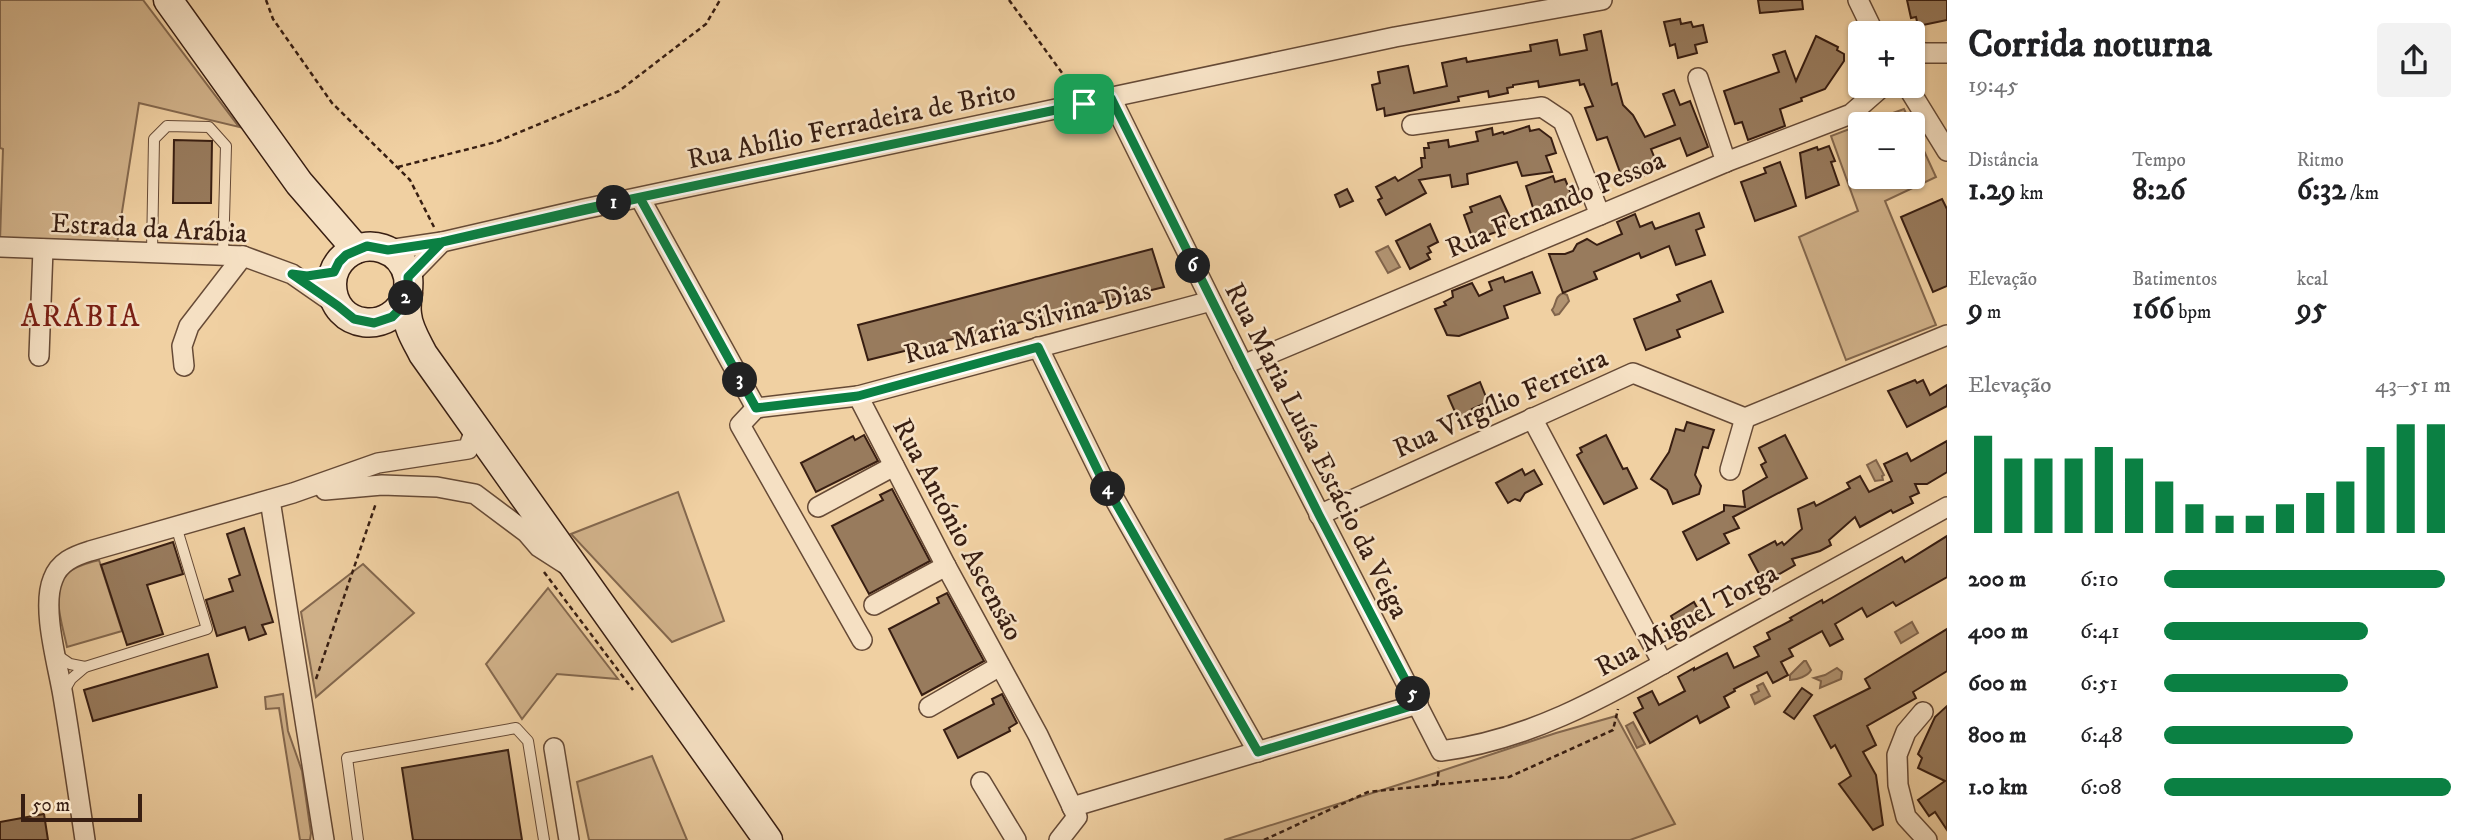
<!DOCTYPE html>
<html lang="pt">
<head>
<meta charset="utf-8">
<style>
  body { margin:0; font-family:"IM FELL DW Pica",serif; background:#f2f2f2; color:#202124; height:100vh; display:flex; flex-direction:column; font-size:26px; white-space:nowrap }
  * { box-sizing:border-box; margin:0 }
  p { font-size:23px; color:#757577 }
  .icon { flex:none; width:38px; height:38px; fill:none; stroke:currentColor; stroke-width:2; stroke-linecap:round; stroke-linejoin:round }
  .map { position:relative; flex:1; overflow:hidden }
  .panel { display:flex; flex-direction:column; background:#fff; width:525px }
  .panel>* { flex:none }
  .fabs { position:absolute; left:1848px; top:21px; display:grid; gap:14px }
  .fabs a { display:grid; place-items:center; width:77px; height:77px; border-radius:7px; background:#fff; box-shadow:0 2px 5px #0004; font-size:35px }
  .scale { position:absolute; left:21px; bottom:18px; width:121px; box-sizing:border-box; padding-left:7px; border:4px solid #381e12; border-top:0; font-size:19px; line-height:24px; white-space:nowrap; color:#381e12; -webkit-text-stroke:5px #f5e0c3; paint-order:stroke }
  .pin { position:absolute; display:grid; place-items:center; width:60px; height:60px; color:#fff; margin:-30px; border-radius:14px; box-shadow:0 4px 10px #0006 }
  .km { position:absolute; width:35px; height:35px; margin:-18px; border-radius:50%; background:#222; color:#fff; font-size:19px; line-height:35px; text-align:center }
  .round { display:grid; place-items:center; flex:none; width:74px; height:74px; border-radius:7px; background:#f2f2f2 }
  .head { display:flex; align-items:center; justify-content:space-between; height:119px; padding:0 21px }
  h1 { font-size:38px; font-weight:700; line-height:52px }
  .metrics { display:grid; grid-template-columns:repeat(3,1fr); gap:10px; height:119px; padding:7px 21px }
  .metrics div { display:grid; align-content:center }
  .metrics b { font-size:30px; font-weight:700 }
  .metrics small { font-size:19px; font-weight:400 }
  .metrics p { font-size:19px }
  .chart { height:196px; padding:14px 21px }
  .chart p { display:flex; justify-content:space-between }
  .chart svg { width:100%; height:126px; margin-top:7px; stroke:#0b8043; stroke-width:6 }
  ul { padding:0 21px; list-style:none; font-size:23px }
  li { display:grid; grid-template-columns:112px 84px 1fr; align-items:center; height:52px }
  li i { height:18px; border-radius:9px; background:#0b8043 }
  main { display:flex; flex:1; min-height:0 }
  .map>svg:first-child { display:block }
</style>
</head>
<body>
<main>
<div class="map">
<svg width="1947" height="840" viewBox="0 0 1947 840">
  <rect width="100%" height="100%" fill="#f0d0a2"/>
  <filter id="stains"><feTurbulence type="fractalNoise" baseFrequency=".00286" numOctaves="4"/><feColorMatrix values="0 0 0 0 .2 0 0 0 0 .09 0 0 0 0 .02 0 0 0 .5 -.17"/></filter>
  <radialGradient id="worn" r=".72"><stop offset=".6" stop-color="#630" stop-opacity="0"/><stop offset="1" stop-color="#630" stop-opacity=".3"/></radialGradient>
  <g fill="#d1b28a" stroke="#84684e" stroke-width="2">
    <path d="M 0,0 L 143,0 L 239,127 L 139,103 L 117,244 L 0,241 L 3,149 L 0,148 Z"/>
    <path d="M 1904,109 L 1911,124 L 1862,124 Z"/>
    <path d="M 1860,125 L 1860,177 L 1913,177 L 1913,127 L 1936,177 L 1885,201 L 1936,325 L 1846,360 L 1799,237 L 1858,211 L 1831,136 Z"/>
    <path d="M 678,492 L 724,621 L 672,642 L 571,534 Z"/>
    <path d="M 99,560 L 122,631 L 67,647 C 63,626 49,590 68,573 C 77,565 89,563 99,560 Z"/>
    <path d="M 363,564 L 414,613 L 316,697 L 301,612 Z"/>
    <path d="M 548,588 L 618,679 L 557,674 L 522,719 L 486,664 Z"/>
    <path d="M 283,694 L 288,731 L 302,771 L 311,833 L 310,840 L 300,840 L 279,708 L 266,709 L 265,697 Z"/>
    <path d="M 1616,716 L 1675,824 L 1630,840 L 1224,840 L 1426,776 L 1556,733 Z"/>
    <path d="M 652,756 L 687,840 L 589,840 L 577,782 Z"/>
  </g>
  <g fill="#b19371" stroke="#81644b" stroke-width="2">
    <path d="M 1388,246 L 1400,267 L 1388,273 L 1376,252 Z"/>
    <path d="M 1563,293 L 1567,295 L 1569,301 L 1559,314 L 1555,315 L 1552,310 C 1557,304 1554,297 1563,293 Z"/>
    <path d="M 1876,460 L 1884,475 L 1882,476 L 1883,480 L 1875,481 L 1867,465 Z"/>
    <path d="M 1912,622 L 1918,633 L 1901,643 L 1895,632 Z"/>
    <path d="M 1804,661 L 1806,661 L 1811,670 C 1808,676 1797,680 1790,680 L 1790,675 Z"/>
    <path d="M 1837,668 L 1842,672 L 1841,679 L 1820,688 L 1821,681 L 1814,678 L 1825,675 Z"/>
    <path d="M 1763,683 L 1770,696 L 1755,704 L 1751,695 L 1759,691 L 1757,686 Z"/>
    <path d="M 1633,722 L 1645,744 L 1637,748 L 1626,726 Z"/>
  </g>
  <g fill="#987b5d" stroke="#381e12" stroke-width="2">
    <path d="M 1758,0 L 1802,0 L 1803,9 L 1760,13 Z"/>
    <path d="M 1907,0 L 1947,0 L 1947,20 L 1918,26 L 1916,17 L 1911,18 Z"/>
    <path d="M 1680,19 L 1681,24 L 1691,22 L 1693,27 L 1703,25 L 1707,42 L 1695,45 L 1697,53 L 1678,58 L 1675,44 L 1670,46 L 1664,22 Z"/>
    <path d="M 1601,31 L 1612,85 L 1617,83 L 1623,105 L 1633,115 L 1645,137 L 1675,125 L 1663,94 L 1674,90 L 1680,105 L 1690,101 L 1708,147 L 1687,156 L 1680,138 L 1651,149 L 1657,164 L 1648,167 L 1645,175 L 1624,183 L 1607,137 L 1597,140 L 1585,108 L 1593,106 L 1584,84 L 1580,85 L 1579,80 L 1539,87 L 1538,81 L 1513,85 L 1513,87 L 1507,88 L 1508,93 L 1489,97 L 1488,91 L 1458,97 L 1459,101 L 1385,116 L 1384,108 L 1377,110 L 1372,85 L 1380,83 L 1378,72 L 1408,66 L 1414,93 L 1447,86 L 1442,63 L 1466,58 L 1467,62 L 1531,51 L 1530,45 L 1557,40 L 1560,55 L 1587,50 L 1584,35 Z"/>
    <path d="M 1816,36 L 1838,47 L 1837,50 L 1844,54 L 1844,61 L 1825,89 L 1801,98 L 1802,101 L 1780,109 L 1785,126 L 1748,140 L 1742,122 L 1735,124 L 1724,91 L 1779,72 L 1773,55 L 1785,51 L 1796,81 Z"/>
    <path d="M 1529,126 L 1530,131 L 1539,129 L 1551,138 L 1556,153 L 1546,156 L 1552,172 L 1522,176 L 1517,162 L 1467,174 L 1468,184 L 1452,187 L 1450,175 L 1419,180 L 1426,193 L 1386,215 L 1378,200 L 1382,198 L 1376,187 L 1395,177 L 1398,181 L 1422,167 L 1421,158 L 1425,158 L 1424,148 L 1429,148 L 1428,143 L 1448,140 L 1449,147 L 1478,141 L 1476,132 L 1492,128 L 1493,135 L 1503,132 L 1504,134 Z"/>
    <path d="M 174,140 L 212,141 L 211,203 L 173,203 Z"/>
    <path d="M 1829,146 L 1835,161 L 1831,162 L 1839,185 L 1806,198 L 1800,153 L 1817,147 L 1818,150 Z"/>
    <path d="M 1780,162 L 1796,206 L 1755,221 L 1741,182 L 1766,173 L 1764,168 Z"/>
    <path d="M 1553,176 L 1555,182 L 1565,179 L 1572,196 L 1562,200 L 1563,204 L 1535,214 L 1526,186 Z"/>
    <path d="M 1347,189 L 1353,201 L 1340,207 L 1335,195 Z"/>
    <path d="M 1500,196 L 1514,226 L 1473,240 L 1464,215 L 1472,212 L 1470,207 Z"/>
    <path d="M 1942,199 L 1947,209 L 1947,286 L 1933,292 L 1901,217 Z"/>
    <path d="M 1699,213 L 1704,227 L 1696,230 L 1705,255 L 1676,265 L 1669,246 L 1641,258 L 1639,253 L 1594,272 L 1597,279 L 1563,293 L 1549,254 L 1565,254 L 1573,251 L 1577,244 L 1587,239 L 1597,245 L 1622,234 L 1617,222 L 1635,214 L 1640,227 L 1652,222 L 1655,229 Z"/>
    <path d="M 1430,224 L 1438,242 L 1428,247 L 1431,252 L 1427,254 L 1430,259 L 1410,269 L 1396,241 Z"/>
    <path d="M 1152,249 L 1164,287 L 868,360 L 858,325 Z"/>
    <path d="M 1532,272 L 1540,293 L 1504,306 L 1508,318 L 1459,336 L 1447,335 L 1435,309 L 1446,305 L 1444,302 L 1453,297 L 1452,291 L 1472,283 L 1479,296 L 1492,290 L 1489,282 L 1503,277 L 1505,282 Z"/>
    <path d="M 1711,281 L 1723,312 L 1677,330 L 1680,337 L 1646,350 L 1634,319 L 1680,301 L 1677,295 Z"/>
    <path d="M 1915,380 L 1917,383 L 1923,380 L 1930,395 L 1947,385 L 1947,406 L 1907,427 L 1888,391 Z"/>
    <path d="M 1480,382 L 1488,402 L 1472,409 L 1475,414 L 1459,421 L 1448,396 Z"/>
    <path d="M 1687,422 L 1714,430 L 1708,448 L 1703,447 L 1695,475 L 1701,486 L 1699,494 L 1673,504 L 1667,490 L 1651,479 L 1669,452 L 1676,429 L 1684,431 Z"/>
    <path d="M 864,435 L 878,461 L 816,492 L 801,463 L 853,436 L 855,440 Z"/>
    <path d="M 1606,435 L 1623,469 L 1627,468 L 1637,488 L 1604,504 L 1577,455 L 1582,452 L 1580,448 Z"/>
    <path d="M 1785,435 L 1807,478 L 1733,517 L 1739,528 L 1724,534 L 1729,543 L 1697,560 L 1683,532 L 1724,511 L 1724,505 L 1745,507 L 1743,491 L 1767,477 L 1761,465 L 1766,462 L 1759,448 Z"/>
    <path d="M 1947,441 L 1947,472 L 1927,484 L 1915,484 L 1919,493 L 1910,497 L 1913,503 L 1893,513 L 1891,510 L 1860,527 L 1855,517 L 1829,540 L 1831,545 L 1820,551 L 1792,559 L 1795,565 L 1764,583 L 1749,555 L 1775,541 L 1777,545 L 1782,542 L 1784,545 L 1802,529 L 1798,509 L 1814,502 L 1816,506 L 1850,488 L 1847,483 L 1860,476 L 1869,492 L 1892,481 L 1884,464 L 1907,453 L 1911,461 Z"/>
    <path d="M 1522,469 L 1525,475 L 1534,470 L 1542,484 L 1525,493 L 1520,501 L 1515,499 L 1508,503 L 1496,483 Z"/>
    <path d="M 892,489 L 930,561 L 869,594 L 832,526 L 883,500 L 880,495 Z"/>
    <path d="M 244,528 L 273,622 L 262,625 L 266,634 L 249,640 L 245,627 L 217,636 L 206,600 L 233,591 L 229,579 L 240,575 L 227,534 Z"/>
    <path d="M 1947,536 L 1947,577 L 1896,606 L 1893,602 L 1867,617 L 1862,608 L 1835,624 L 1843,639 L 1830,646 L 1822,631 L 1789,649 L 1793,656 L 1781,662 L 1788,675 L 1773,683 L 1767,672 L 1734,689 L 1735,691 L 1724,697 L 1729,707 L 1700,723 L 1697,716 L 1650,743 L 1634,713 L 1643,708 L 1638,698 L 1652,691 L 1659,705 L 1685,691 L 1678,677 L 1694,668 L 1694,670 L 1727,653 L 1734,668 L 1759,656 L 1754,647 L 1770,639 L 1767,633 L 1792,620 L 1790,618 L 1822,600 L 1823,603 L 1902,557 L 1905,562 Z"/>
    <path d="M 173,542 L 183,574 L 147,585 L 163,634 L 127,645 L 101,565 Z"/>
    <path d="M 947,593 L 984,661 L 922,695 L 889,629 L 939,603 L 937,598 Z"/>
    <path d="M 1694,602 L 1704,620 L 1687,630 L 1685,625 L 1678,629 L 1671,616 Z"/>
    <path d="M 1947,629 L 1947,671 L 1913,692 L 1916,698 L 1867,726 L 1876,745 L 1863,752 L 1876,775 L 1883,825 L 1873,830 L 1839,784 L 1851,776 L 1835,745 L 1831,748 L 1814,716 L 1870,688 L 1865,679 Z"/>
    <path d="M 208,654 L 217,687 L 93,721 L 84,690 Z"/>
    <path d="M 1802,688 L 1812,695 L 1794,719 L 1784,712 Z"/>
    <path d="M 1002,694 L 1017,723 L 1009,728 L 1010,731 L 958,758 L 944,730 L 994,704 L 992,699 Z"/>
    <path d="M 1947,706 L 1947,830 L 1935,812 L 1929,816 L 1918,800 L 1945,781 L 1918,768 L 1922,758 L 1918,754 L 1935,717 Z"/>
    <path d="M 508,750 L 522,840 L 413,840 L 402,768 Z"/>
    <path d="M 44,814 L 48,840 L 0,840 L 0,822 Z"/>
  </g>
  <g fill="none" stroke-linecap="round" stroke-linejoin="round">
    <defs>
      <g id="lane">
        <path d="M 152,252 L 154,139 L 167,126 L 209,127 L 226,146 L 223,255"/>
        <path d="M 57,655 L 70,664 L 85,667"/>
        <path d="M 64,691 L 71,679 L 85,667 L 207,629 L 176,526"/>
        <path d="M 358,840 L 347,758 L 516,728 L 528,741 L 544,840"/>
      </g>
      <g id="street">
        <path d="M 1858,0 L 1874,33"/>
        <path d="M 1913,49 L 1924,53 L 1947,53"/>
        <path d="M 1698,78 L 1726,162"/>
        <path d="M 1907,86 L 1947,151"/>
        <path d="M 1111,98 L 1243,365 L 1441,751 C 1540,739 1624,685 1709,638 C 1789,594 1868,551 1947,507"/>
        <path d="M 1412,125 L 1542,107 L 1563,121 L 1600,215"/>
        <path d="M 640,198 L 756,408 L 858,396 L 946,566 L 1038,735 L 1077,817 L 1059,840"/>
        <path d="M 0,247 L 243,256 L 292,274 L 338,306"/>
        <path d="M 388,250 L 442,242 L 584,209 L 1395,37 L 1602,0"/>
        <path d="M 408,277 L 442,242"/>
        <path d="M 1038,347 L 1102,477 L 1258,752"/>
        <path d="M 39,356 L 43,249"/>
        <path d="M 1243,365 L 1726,162 L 1851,114 L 1883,86"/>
        <path d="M 184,366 L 182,346 L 189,326 L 243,256"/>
        <path d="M 858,396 L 1211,301"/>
        <path d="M 756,408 L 740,425 L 862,640"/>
        <path d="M 1532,418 L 1663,664"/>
        <path d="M 1730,470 L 1745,418"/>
        <path d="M 325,490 L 382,485 L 437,487 L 475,494 L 527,533 L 539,547 L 567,565"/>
        <path d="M 270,500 L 324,840"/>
        <path d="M 818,507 L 894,466"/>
        <path d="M 1319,515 L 1633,373 L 1745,418 L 1947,335"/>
        <path d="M 874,605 L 946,566"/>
        <path d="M 929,707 L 1000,666"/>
        <path d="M 1923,712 L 1906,732 L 1897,755 L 1898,785 L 1906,817 L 1927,840"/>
        <path d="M 554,748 L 569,840"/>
        <path d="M 981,782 L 1016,840"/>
        <path d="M 1072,807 L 1418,704"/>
        <path d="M 85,840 C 78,792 71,744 63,696 C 58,665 41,608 53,579 C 59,562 74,556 90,551 L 293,493 L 378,463 L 468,449 L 476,427"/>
      </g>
      <g id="secondary">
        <path d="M 168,0 L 299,183 L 356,249"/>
        <path d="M 408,293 C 393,337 332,330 332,284 C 332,273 337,263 345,256 C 367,237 402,248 408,277 C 410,289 405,302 407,314 C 408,328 417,342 423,354 L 768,840"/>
      </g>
    </defs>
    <use href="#lane" stroke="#664a36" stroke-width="12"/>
    <use href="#street" stroke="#664a36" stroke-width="22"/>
    <use href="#secondary" stroke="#381e12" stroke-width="31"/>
    <g stroke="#381e12" stroke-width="2.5" stroke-dasharray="5 3.5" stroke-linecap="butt">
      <path d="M 266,0 L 273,19 L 332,103 L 410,180 L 434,227"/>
      <path d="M 1009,0 L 1073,88"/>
      <path d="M 398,167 L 496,142 L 619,91 L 706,24 L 720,0"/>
      <path d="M 544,572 L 633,690"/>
      <path d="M 316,679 L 376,503"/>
      <path d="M 1437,785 L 1439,768"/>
      <path d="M 1264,840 L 1368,792 L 1509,777 L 1613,730 L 1618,709"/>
    </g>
    <use href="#lane" stroke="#f5e0c3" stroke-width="10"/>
    <use href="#street" stroke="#f5e0c3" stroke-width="19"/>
    <use href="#secondary" stroke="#f5e0c3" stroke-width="28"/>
  </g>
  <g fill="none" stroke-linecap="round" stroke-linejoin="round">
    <defs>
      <path id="route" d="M 1084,104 L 584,209 L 442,242 L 388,250 L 367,246 L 346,255 L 339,262 L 334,272 L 307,276 L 292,274 L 338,306 L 354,319 L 374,323 L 392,317 L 399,310 L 408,293 L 408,277 L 442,242 L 640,198 L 756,408 L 858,396 L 1038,347 L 1101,477 L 1258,752 L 1418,704 L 1319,515 L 1111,98 L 1084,104"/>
    </defs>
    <use href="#route" stroke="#fff" stroke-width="14"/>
    <use href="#route" stroke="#0b8043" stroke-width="9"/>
  </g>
  <g text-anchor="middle" stroke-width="5" stroke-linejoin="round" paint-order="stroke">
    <g font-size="28" fill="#381e12" stroke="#f5e0c3">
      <text transform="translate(851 124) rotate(-12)" y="10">Rua Abílio Ferradeira de Brito</text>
      <text transform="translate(1555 203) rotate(-23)" y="10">Rua Fernando Pessoa</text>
      <text transform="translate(149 227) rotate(3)" y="10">Estrada da Arábia</text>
      <text transform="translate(1027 321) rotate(-15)" y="10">Rua Maria Silvina Dias</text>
      <text transform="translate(1500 402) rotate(-24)" y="10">Rua Virgílio Ferreira</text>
      <text transform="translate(1318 450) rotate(63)" y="10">Rua Maria Luísa Estácio da Veiga</text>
      <text transform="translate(959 529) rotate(62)" y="10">Rua António Ascensão</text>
      <text transform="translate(1686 619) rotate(-29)" y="10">Rua Miguel Torga</text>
    </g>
    <g font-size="30" letter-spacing="2" fill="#7a1f14" stroke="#f5e0c3">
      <text x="81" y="326">ARÁBIA</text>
    </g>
  </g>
  <rect width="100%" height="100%" filter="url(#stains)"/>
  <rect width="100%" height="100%" fill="url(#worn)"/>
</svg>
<div class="fabs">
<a>+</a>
<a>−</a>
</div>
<div class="scale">50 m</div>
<div class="pin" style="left:1084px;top:104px;background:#1e9e55"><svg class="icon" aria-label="arrive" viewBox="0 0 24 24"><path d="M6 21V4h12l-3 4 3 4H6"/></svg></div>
<b class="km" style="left:614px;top:203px">1</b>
<b class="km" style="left:406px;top:298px">2</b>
<b class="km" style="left:740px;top:380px">3</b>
<b class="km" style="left:1108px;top:489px">4</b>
<b class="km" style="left:1413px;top:694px">5</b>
<b class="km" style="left:1193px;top:266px">6</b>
</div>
<section class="panel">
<div class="head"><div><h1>Corrida noturna</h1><p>19:45</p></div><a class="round"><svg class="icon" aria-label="share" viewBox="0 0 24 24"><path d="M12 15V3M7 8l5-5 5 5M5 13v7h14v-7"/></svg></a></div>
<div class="metrics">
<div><p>Distância</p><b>1.29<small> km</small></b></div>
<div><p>Tempo</p><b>8:26</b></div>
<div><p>Ritmo</p><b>6:32<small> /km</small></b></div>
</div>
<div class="metrics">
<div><p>Elevação</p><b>9<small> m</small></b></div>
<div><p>Batimentos</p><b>166<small> bpm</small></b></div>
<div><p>kcal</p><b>95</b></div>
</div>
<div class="chart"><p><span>Elevação</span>43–51 m</p>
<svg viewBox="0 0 160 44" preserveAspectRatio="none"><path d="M5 44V10M15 44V18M25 44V18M35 44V18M45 44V14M55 44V18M65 44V26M75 44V34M85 44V38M95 44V38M105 44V34M115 44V30M125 44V26M135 44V14M145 44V6M155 44V6"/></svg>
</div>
<ul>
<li><b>200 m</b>6:10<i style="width:98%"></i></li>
<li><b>400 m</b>6:41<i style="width:71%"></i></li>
<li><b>600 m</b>6:51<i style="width:64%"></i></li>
<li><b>800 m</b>6:48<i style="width:66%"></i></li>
<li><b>1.0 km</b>6:08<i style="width:100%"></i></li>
</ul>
</section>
</main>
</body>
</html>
